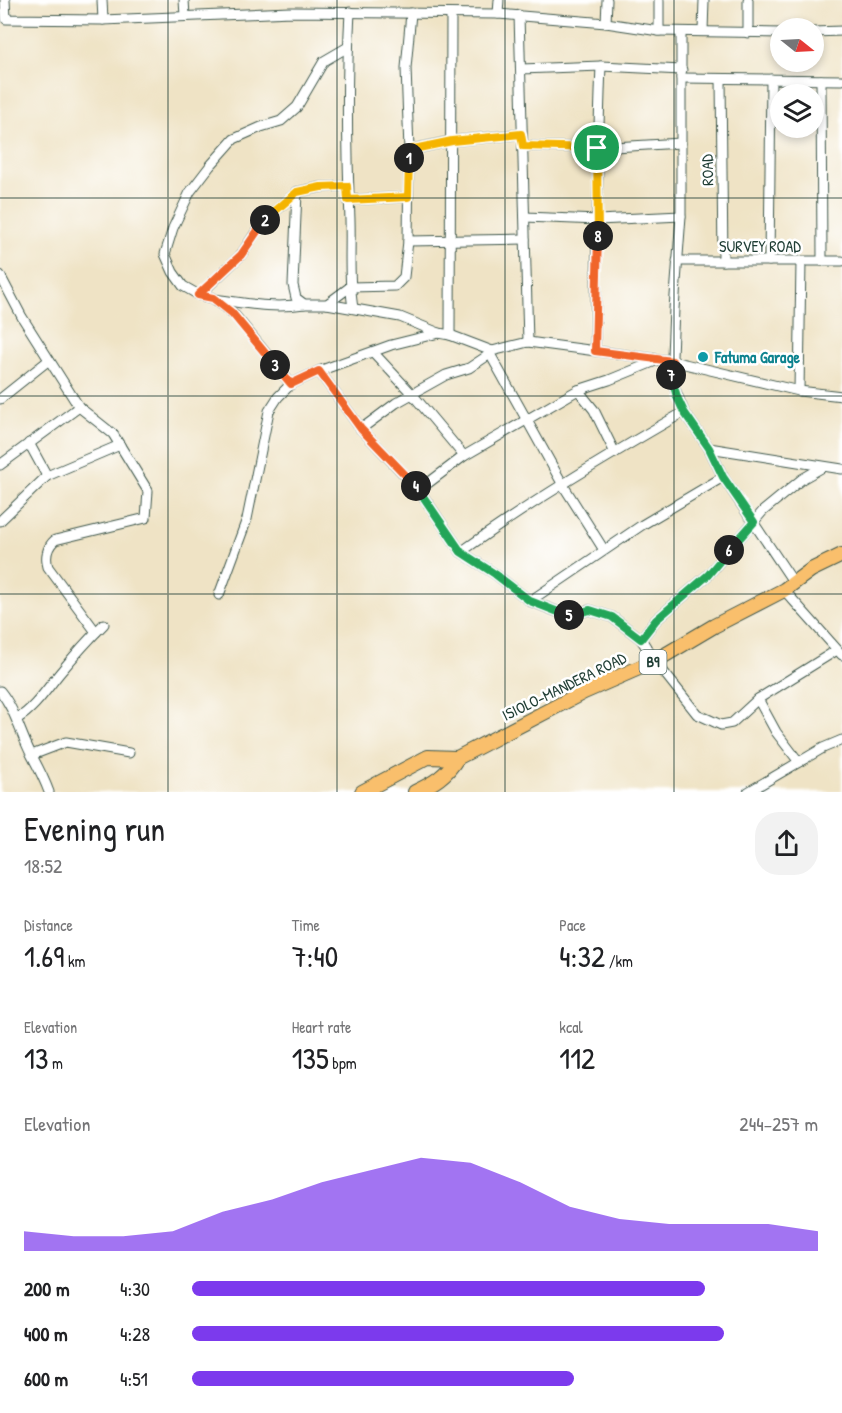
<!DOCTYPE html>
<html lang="en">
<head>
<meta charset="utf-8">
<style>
  body { margin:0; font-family:"Patrick Hand",sans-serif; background:#f2f2f2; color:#202124; height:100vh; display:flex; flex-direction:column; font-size:22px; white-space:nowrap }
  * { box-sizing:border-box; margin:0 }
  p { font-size:20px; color:#757577 }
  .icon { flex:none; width:33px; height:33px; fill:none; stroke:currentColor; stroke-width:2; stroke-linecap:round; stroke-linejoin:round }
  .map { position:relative; height:792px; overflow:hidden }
  .panel { display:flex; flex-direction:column; background:#fff; flex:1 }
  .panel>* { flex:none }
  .needle { width:39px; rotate:108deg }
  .fabs { position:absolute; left:770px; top:18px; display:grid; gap:12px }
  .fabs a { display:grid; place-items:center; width:54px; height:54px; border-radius:50%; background:#fff; box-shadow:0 3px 9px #0003; font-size:30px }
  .pin { position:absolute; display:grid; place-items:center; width:51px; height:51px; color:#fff; margin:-26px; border:3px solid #fff; border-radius:50%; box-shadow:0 2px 6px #0007 }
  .km { position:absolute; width:30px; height:30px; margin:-15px; border-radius:50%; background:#222; color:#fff; font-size:16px; line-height:30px; text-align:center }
  .round { display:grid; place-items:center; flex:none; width:63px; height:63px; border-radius:24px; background:#f2f2f2 }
  .summary { display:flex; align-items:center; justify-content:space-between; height:102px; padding:0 24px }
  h1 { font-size:33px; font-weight:600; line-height:45px }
  .figures { display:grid; grid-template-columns:repeat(3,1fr); gap:9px; height:102px; padding:6px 24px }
  .figures div { display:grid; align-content:center }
  .figures b { font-size:30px; font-weight:600 }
  .figures small { font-size:16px; font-weight:400 }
  .figures p { font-size:16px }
  .chart { height:168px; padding:12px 24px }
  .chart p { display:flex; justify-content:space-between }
  .chart svg { width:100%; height:108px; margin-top:6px; fill:#7c3aed; opacity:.7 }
  ul { padding:0 24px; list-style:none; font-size:20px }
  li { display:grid; grid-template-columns:96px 72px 1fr; align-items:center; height:45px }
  li i { height:15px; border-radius:8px; background:#7c3aed }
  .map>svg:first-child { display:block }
</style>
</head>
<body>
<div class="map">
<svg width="842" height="792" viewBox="0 0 842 792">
  <rect width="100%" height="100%" fill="#fff"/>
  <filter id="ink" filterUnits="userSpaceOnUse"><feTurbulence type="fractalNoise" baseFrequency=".0167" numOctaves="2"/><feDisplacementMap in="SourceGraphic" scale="12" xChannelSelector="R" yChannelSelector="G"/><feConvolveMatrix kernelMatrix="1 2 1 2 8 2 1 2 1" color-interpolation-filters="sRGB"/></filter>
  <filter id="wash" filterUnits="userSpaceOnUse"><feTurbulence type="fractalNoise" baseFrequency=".008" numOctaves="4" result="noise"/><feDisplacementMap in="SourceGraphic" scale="24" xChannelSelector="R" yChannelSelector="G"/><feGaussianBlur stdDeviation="1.35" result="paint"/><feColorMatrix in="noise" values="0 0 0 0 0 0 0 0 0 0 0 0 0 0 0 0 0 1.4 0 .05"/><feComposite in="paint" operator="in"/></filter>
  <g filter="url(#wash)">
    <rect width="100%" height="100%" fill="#efe3c5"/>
  </g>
  <g filter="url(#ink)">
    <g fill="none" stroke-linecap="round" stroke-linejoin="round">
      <defs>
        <g id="minor">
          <path d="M 5,0 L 6,19 L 103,20 L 291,12 L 498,14 L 606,23 L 659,31 L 780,33"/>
          <path d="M 102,0 L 103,20"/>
          <path d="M 184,0 L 185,16"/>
          <path d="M 659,0 L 659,31"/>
          <path d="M 350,12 C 346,82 347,151 350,220 C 351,250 348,279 353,308"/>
          <path d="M 411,13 L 406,68 L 409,150 L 408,241 L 525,239"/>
          <path d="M 498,14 L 499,0"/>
          <path d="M 519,15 L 528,342"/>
          <path d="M 606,23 L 607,0"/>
          <path d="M 703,31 L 704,0"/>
          <path d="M 681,32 L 681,216 L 674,309 L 671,379 L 684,412 L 709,448 L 723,477 L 794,583"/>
          <path d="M 813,32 L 842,31"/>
          <path d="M 748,33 L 748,0"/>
          <path d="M 521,69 L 601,66 L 682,70"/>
          <path d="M 681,78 L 842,80"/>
          <path d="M 721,79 L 723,261"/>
          <path d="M 821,80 L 822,261"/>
          <path d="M 523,146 L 597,148 L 681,143"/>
          <path d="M 409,150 L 451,141 L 521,134"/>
          <path d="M 297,192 L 293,285 L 296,298 L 304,304 L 327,304 L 350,287 L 395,286 L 404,277 L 408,241"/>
          <path d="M 348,200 L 408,197"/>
          <path d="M 525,217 L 598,220 L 681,216"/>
          <path d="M 677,261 L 842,261"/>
          <path d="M 769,261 L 771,79"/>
          <path d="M 0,275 L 22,317 L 79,407 L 113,434 L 148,491 L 146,518 L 55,540 C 47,547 45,557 48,567 L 96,632"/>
          <path d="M 199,295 L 241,255 L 262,223 L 297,192 L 321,187 L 347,186"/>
          <path d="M 214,299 C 245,303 273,309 304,304"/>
          <path d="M 327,304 L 400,317 L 439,333"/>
          <path d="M 450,335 L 451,14"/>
          <path d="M 492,351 L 490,354 L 563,485 L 604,550"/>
          <path d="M 595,351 C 597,256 597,161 601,66"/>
          <path d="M 373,352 L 413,395 L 464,456"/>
          <path d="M 319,371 L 361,429 L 419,490 L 461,552 L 495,574 L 530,601 L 566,615 L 590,610 L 612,617 L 641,639 L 655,661 L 697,714 L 721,725 L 732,723 L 758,699"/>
          <path d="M 291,384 L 233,313 L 213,298 L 199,295 L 183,286 L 173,272 L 165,254 L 173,228 L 190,192 L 210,166 L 234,139 L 261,127 L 281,121 L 297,107 L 324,61 L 348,47"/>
          <path d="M 578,390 L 594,410 L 615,453"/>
          <path d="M 799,391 L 801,261"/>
          <path d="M 0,399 L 49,360"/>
          <path d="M 361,429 L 396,403 L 446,375 L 469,368 L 490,354"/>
          <path d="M 29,443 L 47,476"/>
          <path d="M 709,448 L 842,469"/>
          <path d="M 0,465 L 79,407"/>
          <path d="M 419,490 L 464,456 L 578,390 L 609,380 L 658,360"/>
          <path d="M 0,521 L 47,476 L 120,445"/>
          <path d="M 461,552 C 532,501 608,456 684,412"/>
          <path d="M 784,590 L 842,655"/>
          <path d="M 219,595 L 247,519 L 269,411 L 278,397 L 291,384 L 319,371 L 391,345 L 439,333 L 450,335 L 492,351 L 528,342 L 672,361 L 799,391 L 842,396"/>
          <path d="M 530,601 L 642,525 L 723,477"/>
          <path d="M 641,639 L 656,620 L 708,575 L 763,511 L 802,479 L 823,467"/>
          <path d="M 0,691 C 15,709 20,733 31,754 C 38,767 44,778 49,792"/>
          <path d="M 17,719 C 35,708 46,690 59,674 C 73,657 88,640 104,624"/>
          <path d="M 32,755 L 66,742 L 129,753"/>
          <path d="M 799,762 L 776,732 L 758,699 L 837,650"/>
          <path d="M 748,792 L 823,748 L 842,740"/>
        </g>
        <g id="highway">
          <path d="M 457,758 L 584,692 L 655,661 L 714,626 L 784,590 L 811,570 L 842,555"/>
          <path d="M 362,792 L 428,757 L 457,758"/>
          <path d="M 415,792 C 434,783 446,776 457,758"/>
        </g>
      </defs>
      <use href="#minor" stroke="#3e564a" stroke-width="11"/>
      <use href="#highway" stroke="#3e564a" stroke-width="16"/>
      <use href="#minor" stroke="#fff" stroke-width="9"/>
      <use href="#highway" stroke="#f9bf6c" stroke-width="14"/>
    </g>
  </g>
  <g fill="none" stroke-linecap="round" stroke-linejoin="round" filter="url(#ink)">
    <defs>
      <path id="split-1" d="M 409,158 L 409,150 L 452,141 L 521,134 L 523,146 L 597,148"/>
      <path id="split-2" d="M 265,220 L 297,192 L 321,187 L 347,186 L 348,200 L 408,197 L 409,158"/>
      <path id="split-3" d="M 265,220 L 241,255 L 198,295 L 213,298 L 232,313 L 275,365"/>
      <path id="split-4" d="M 275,365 L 291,384 L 319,371 L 361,429 L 416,486"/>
      <path id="split-5" d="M 416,486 L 461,552 L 495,574 L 530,601 L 566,615 L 569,615"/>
      <path id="split-6" d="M 569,615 L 590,610 L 612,617 L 641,639 L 656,620 L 708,575 L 729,550"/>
      <path id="split-7" d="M 671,375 L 677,397 L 684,412 L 709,448 L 723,477 L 754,522 L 729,550"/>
      <path id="split-8" d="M 598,236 L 595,351 L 672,361 L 671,375"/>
      <path id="split-9" d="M 597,148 L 598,236"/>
    </defs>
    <use href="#split-1" stroke="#fff" stroke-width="12"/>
    <use href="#split-2" stroke="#fff" stroke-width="12"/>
    <use href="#split-3" stroke="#fff" stroke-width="12"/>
    <use href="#split-4" stroke="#fff" stroke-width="12"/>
    <use href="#split-5" stroke="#fff" stroke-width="12"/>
    <use href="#split-6" stroke="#fff" stroke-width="12"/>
    <use href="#split-7" stroke="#fff" stroke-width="12"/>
    <use href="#split-8" stroke="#fff" stroke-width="12"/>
    <use href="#split-9" stroke="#fff" stroke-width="12"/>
    <use href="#split-1" stroke="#f5b400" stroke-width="8"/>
    <use href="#split-2" stroke="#f5b400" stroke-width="8"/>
    <use href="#split-3" stroke="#f0652b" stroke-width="8"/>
    <use href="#split-4" stroke="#f0652b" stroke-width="8"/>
    <use href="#split-5" stroke="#22a559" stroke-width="8"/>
    <use href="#split-6" stroke="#22a559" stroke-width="8"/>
    <use href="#split-7" stroke="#22a559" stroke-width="8"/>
    <use href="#split-8" stroke="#f0652b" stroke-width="8"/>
    <use href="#split-9" stroke="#f5b400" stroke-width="8"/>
  </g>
  <path fill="none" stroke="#1f3d34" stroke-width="1.5" stroke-opacity="0.55" d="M 168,0 L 168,792M 337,0 L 337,792M 505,0 L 505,792M 674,0 L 674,792M 0,198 L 842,198M 0,396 L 842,396M 0,594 L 842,594"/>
  <circle fill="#0f9aa8" stroke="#fff" stroke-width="2" cx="703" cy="357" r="6"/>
  <g text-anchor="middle" stroke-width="5" stroke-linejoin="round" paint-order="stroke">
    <rect fill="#fff" stroke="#627771" stroke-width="1.5" x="639.5" y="650" width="27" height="24" rx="4.5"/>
    <g font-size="15" font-weight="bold" fill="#1f3d34">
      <text x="653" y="667">B9</text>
    </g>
    <g font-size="16" fill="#1f3d34" stroke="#fff">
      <text transform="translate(707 170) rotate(-91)" y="6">ROAD</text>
      <text x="760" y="252">SURVEY ROAD</text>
      <text transform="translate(564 686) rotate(-26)" y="6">ISIOLO-MANDERA ROAD</text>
    </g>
    <g font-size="16" font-weight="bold" fill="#0d838f" stroke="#fff" text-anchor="start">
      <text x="715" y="363">Fatuma Garage</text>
    </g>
  </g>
</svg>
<div class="fabs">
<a><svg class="needle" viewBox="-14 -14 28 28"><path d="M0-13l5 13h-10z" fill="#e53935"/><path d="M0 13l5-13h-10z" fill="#757577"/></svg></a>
<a><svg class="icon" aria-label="layers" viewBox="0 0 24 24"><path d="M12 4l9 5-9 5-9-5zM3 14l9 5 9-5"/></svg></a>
</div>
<div class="pin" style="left:597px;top:148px;background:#1e9e55"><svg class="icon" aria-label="arrive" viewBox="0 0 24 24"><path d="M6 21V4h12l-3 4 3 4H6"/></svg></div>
<b class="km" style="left:409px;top:158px">1</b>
<b class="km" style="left:265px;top:220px">2</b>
<b class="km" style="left:275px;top:365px">3</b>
<b class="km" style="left:416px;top:486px">4</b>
<b class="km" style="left:569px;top:615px">5</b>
<b class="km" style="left:729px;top:550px">6</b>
<b class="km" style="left:671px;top:375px">7</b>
<b class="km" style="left:598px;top:236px">8</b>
</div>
<section class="panel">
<div class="summary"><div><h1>Evening run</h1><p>18:52</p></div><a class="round"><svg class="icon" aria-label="share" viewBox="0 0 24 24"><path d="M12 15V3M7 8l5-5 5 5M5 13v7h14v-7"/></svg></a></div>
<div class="figures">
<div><p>Distance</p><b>1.69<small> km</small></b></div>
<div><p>Time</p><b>7:40</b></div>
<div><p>Pace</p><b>4:32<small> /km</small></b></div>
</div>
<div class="figures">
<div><p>Elevation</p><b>13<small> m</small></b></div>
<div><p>Heart rate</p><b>135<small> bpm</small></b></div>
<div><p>kcal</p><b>112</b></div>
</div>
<div class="chart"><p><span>Elevation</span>244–257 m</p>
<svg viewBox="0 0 160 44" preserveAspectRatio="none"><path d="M0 44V36L10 38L20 38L30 36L40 28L50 23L60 16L70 11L80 6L90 8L100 16L110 26L120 31L130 33L140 33L150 33L160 36V44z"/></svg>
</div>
<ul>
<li><b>200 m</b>4:30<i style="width:82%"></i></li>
<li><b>400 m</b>4:28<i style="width:85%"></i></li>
<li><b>600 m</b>4:51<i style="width:61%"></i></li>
</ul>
</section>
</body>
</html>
